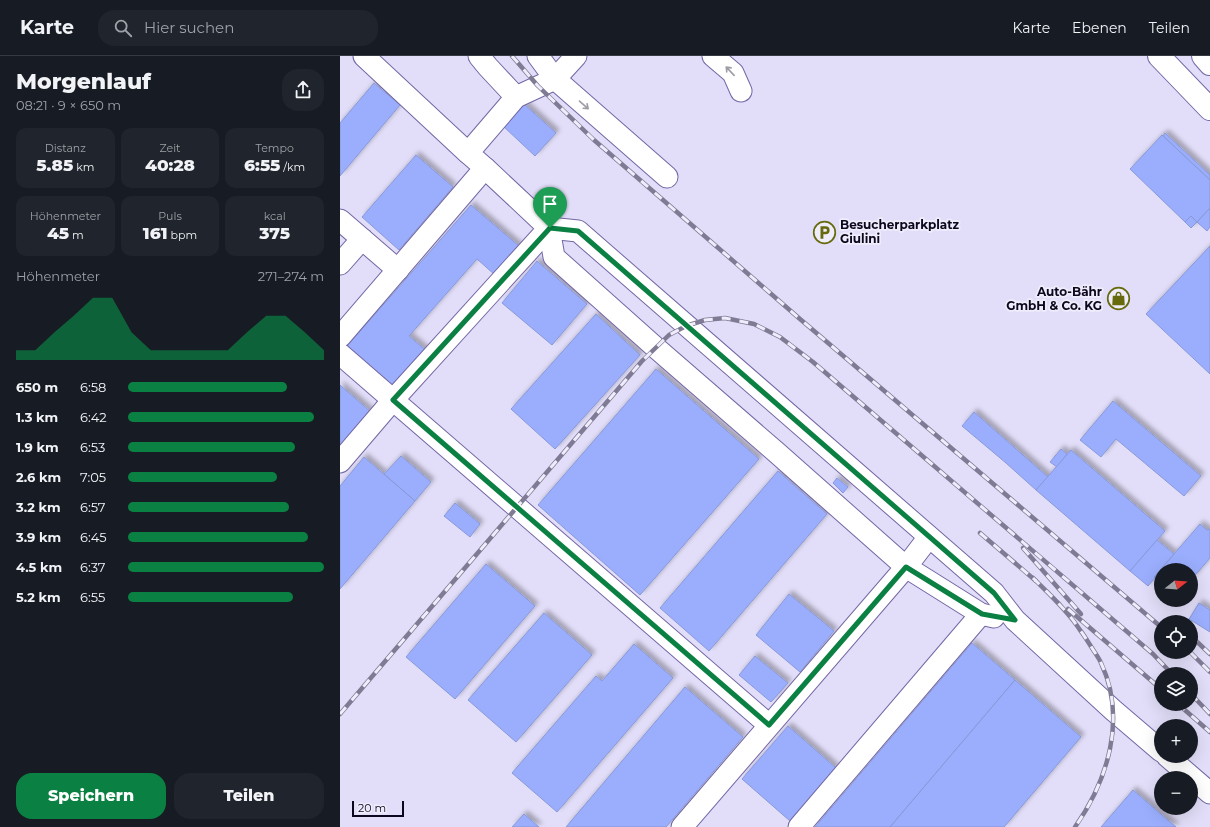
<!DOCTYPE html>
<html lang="de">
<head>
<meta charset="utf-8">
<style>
  body { margin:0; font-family:Montserrat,sans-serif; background:#20242c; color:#f1f3f6; height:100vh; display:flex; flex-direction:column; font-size:15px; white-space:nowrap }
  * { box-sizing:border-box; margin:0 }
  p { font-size:13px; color:#9ea1a6 }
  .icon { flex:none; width:22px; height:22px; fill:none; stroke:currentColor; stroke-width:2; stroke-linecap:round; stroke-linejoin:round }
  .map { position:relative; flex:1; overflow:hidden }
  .sheet { display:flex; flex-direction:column; background:#171b24; width:340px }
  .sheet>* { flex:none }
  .needle { width:26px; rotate:73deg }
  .buttons { position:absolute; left:814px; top:507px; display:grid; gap:8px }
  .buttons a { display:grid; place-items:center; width:44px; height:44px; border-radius:50%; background:#171b24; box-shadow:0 4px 16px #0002; font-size:20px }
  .scale { position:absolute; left:12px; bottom:10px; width:52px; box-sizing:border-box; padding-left:4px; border:2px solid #0d071e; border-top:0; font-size:11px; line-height:14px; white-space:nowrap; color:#0d071e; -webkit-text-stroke:3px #efedfb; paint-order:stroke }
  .pin { position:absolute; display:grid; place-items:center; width:34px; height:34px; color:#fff; margin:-41px -17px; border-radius:50% 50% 50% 0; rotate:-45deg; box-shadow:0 0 4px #0007 }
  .pin .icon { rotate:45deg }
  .round { display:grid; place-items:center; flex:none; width:42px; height:42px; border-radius:16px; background:#20242c }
  .summary { display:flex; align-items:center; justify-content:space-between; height:68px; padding:0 16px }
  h1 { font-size:22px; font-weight:800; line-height:30px }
  .figures { display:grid; grid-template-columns:repeat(3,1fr); gap:6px; height:68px; padding:4px 16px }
  .figures div { display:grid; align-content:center; border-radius:10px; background:#20242c; text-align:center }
  .figures b { font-size:17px; font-weight:800 }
  .figures small { font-size:11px; font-weight:400 }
  .figures p { font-size:11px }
  .chart { height:112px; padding:8px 16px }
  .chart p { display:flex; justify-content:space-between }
  .chart svg { width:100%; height:72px; margin-top:4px; fill:#0b8043; opacity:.7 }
  .primary-button { display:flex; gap:8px; margin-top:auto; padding:8px 16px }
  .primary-button a { flex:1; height:46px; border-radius:16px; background:#0b8043; color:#fff; font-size:16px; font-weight:800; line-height:46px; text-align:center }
  .primary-button a+a { background:#20242c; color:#f1f3f6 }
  ul { padding:0 16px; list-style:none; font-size:13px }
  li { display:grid; grid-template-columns:64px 48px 1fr; align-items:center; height:30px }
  li i { height:10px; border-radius:5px; background:#0b8043 }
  header { display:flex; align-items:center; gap:24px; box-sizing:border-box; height:56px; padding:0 20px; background:#171b24; border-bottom:1px solid #363941 }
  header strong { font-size:19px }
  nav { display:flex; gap:22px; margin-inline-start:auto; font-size:14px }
  .search { width:280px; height:36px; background:#20242c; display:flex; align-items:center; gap:10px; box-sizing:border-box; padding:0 14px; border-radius:16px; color:#9ea1a6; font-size:15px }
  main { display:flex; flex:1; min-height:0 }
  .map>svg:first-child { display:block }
</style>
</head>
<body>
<header>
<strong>Karte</strong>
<div class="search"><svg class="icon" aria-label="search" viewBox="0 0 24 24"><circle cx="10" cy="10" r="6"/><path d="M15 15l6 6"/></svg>Hier suchen</div>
<nav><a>Karte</a><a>Ebenen</a><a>Teilen</a></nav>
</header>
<main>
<section class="sheet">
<div class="summary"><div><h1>Morgenlauf</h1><p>08:21 · 9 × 650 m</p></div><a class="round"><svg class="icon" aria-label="share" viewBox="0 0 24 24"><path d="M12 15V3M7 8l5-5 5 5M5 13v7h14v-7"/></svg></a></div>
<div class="figures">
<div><p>Distanz</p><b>5.85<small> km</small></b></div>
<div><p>Zeit</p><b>40:28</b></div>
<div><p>Tempo</p><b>6:55<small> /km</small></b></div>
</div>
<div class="figures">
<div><p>Höhenmeter</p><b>45<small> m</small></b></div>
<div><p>Puls</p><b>161<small> bpm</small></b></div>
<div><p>kcal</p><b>375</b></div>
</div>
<div class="chart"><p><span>Höhenmeter</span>271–274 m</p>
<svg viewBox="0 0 160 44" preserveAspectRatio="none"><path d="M0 44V38L10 38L20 27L30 17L40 6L50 6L60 27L70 38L80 38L90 38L100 38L110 38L120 27L130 17L140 17L150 27L160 38V44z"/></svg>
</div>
<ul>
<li><b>650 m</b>6:58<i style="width:81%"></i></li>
<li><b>1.3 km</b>6:42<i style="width:95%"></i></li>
<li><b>1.9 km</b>6:53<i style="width:85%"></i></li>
<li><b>2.6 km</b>7:05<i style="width:76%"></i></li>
<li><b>3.2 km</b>6:57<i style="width:82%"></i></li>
<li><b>3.9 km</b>6:45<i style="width:92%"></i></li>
<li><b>4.5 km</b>6:37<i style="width:100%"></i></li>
<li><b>5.2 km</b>6:55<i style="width:84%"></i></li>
</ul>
<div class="primary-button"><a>Speichern</a><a>Teilen</a></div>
</section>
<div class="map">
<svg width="870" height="771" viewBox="0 0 870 771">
  <defs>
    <filter id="shadow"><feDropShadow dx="3.5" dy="-3.5" stdDeviation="2" flood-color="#0004"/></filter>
  </defs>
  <rect width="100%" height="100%" fill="#e2def9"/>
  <g fill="#9aaefd" stroke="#8899d8" filter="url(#shadow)">
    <path d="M 34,27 L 60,49 L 0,120 L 0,67 Z"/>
    <path d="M 184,48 L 216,77 L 195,100 L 163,70 Z"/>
    <path d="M 825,77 L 870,119 L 870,124 L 823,80 Z"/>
    <path d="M 822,79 L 870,124 L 870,152 L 857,166 L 851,160 L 845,166 L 790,113 Z"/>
    <path d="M 76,99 L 113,131 L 59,194 L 22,161 Z"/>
    <path d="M 131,149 L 180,191 L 155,219 L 137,203 L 69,280 L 89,297 L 57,333 L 7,290 Z"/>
    <path d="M 870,152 L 870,171 L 867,175 L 857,166 Z"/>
    <path d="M 851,160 L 857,166 L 851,172 L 845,166 Z"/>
    <path d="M 870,190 L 870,318 L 806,258 Z"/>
    <path d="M 197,205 L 247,248 L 212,289 L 162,247 Z"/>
    <path d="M 256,258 L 300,299 L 215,393 L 171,353 Z"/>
    <path d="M 316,313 L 419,403 L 300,539 L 198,449 Z"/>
    <path d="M 0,329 L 32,357 L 0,394 Z"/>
    <path d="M 773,345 L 861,420 L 844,440 L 776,383 L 761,401 L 740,384 Z"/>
    <path d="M 634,356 L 708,421 L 696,434 L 666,407 L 622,370 Z"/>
    <path d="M 721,393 L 727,398 L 717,411 L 710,406 Z"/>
    <path d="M 731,394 L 825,475 L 790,515 L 696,434 Z"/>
    <path d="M 61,400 L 91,426 L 75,445 L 44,418 Z"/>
    <path d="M 24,401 L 75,445 L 0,533 L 0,430 Z"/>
    <path d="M 438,415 L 487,458 L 369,595 L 320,552 Z"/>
    <path d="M 497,422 L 508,431 L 503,437 L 493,427 Z"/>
    <path d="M 115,447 L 140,468 L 130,481 L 104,460 Z"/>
    <path d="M 860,468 L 867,474 L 870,473 L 870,502 L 851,524 L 851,514 L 821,514 L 821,527 L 814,521 Z"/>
    <path d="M 817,484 L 834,498 L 814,521 L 815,522 L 808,530 L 790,515 Z"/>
    <path d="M 146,508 L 195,550 L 115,643 L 66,601 Z"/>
    <path d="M 449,538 L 494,575 L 460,616 L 416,579 Z"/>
    <path d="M 859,547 L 870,554 L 870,576 L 849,563 Z"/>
    <path d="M 204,557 L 252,599 L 176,686 L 128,644 Z"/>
    <path d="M 632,587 L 675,624 L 550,771 L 475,771 Z"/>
    <path d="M 294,588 L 333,622 L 217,756 L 172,717 L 256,620 L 262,625 Z"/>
    <path d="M 415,600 L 448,627 L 431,646 L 399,619 Z"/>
    <path d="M 675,624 L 741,681 L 664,771 L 550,771 Z"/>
    <path d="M 345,631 L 403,681 L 326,771 L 226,771 Z"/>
    <path d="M 448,670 L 496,712 L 450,765 L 402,723 Z"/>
    <path d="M 793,734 L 836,771 L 761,771 Z"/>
    <path d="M 184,758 L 199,771 L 172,771 Z"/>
  </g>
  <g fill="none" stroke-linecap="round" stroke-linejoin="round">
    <defs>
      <g id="minor">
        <path d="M 24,0 L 128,97"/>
        <path d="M 139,0 L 148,11 L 176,41"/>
        <path d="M 198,0 L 215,23 L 327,121"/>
        <path d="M 373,0 L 393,17 L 401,35"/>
        <path d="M 145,112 L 209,172 L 214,201 L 315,291 L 436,396 L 566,511 L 342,771"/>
        <path d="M 0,164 L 58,214"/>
        <path d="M 0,208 L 22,183"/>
        <path d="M 0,281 L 145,112 L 128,97 L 176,41 L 215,23 L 236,0"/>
        <path d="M 0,298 L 53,344 L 0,406"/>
        <path d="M 589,481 L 566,511 L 641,558 L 654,561"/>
        <path d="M 429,669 L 53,344 L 209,172 L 238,175 L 654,537 L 675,564 L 773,654 L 821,695"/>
        <path d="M 827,700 L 870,737"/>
        <path d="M 459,771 L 641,558"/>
      </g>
      <g id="highway">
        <path d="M 819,0 L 870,53"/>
        <path d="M 863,0 L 870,8"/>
      </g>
    </defs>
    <use href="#minor" stroke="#7367a4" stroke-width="23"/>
    <use href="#highway" stroke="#7367a4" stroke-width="24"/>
    <use href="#minor" stroke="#fff" stroke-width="21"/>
    <use href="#highway" stroke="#fff" stroke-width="22"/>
    <defs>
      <g id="rail">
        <path d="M 172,0 L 198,30 L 254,84 L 460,263 L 821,571"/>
        <path d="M 640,477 L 696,525"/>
        <path d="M 683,492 L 741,558"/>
        <path d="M 693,522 C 709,538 727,554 740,574 C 744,579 748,586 752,592 C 755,597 759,602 761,607 C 787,662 768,724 735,771"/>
        <path d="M 728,553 L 821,633"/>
        <path d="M 851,580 L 870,598"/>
        <path d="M 850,596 L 870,616"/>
        <path d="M 851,638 L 870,658"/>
        <path d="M 838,648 L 870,676"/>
        <path d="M 0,658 L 302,305 L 329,279 L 346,270 L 365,264 L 385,262 L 414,268 L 440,281 L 473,306 L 813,598 L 832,618"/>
      </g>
    </defs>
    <use href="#rail" stroke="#807b94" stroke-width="4.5"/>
    <use href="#rail" stroke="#efedfb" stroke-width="3" stroke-dasharray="9" stroke-linecap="butt"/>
  </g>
  <defs><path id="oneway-shaft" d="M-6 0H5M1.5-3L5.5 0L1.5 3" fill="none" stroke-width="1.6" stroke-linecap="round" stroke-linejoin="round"/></defs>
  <g stroke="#9e9ca5">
    <use href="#oneway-shaft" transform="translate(390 15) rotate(-133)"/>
    <use href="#oneway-shaft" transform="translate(244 49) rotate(41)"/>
  </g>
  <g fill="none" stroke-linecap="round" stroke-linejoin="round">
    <defs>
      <path id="route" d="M 210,172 L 238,175 L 654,537 L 675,564 L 642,558 L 566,511 L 429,669 L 53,344 Z"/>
    </defs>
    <use href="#route" stroke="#fff" stroke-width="8"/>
    <use href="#route" stroke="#0b8043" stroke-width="5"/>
  </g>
  <defs>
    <symbol id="parking-ring" viewBox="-11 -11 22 22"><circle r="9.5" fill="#efedfb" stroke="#676b0d" stroke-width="1.5"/><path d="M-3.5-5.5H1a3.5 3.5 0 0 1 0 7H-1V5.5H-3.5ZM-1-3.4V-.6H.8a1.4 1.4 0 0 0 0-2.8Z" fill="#676b0d"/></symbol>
    <symbol id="shop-ring" viewBox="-11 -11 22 22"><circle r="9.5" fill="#efedfb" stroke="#676b0d" stroke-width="1.5"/><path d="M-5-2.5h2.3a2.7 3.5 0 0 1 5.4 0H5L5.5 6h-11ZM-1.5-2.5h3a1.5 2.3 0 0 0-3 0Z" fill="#676b0d"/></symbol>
  </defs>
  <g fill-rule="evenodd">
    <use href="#parking-ring" x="472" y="164" width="25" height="25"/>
    <use href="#shop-ring" x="766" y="230" width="25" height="25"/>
  </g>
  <g text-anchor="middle" stroke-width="3.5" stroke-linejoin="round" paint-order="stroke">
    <g font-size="12" font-weight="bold" fill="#0d071e" stroke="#efedfb" text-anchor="start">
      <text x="500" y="173">Besucherparkplatz<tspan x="500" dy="14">Giulini</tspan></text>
      <text x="762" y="240" text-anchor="end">Auto-Bähr<tspan x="762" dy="14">GmbH &amp; Co. KG</tspan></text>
    </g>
  </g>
</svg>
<div class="buttons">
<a><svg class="needle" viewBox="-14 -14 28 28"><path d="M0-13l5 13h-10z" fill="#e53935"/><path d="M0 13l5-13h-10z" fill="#9ea1a6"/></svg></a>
<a><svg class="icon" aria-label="locate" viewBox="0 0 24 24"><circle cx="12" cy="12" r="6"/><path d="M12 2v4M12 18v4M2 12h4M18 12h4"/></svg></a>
<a><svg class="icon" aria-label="layers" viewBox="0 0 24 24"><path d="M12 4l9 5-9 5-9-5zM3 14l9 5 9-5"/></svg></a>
<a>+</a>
<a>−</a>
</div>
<div class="scale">20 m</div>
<div class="pin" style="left:210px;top:172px;background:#1e9e55"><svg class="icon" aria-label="arrive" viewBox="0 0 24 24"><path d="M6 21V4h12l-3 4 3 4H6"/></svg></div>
</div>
</main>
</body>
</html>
